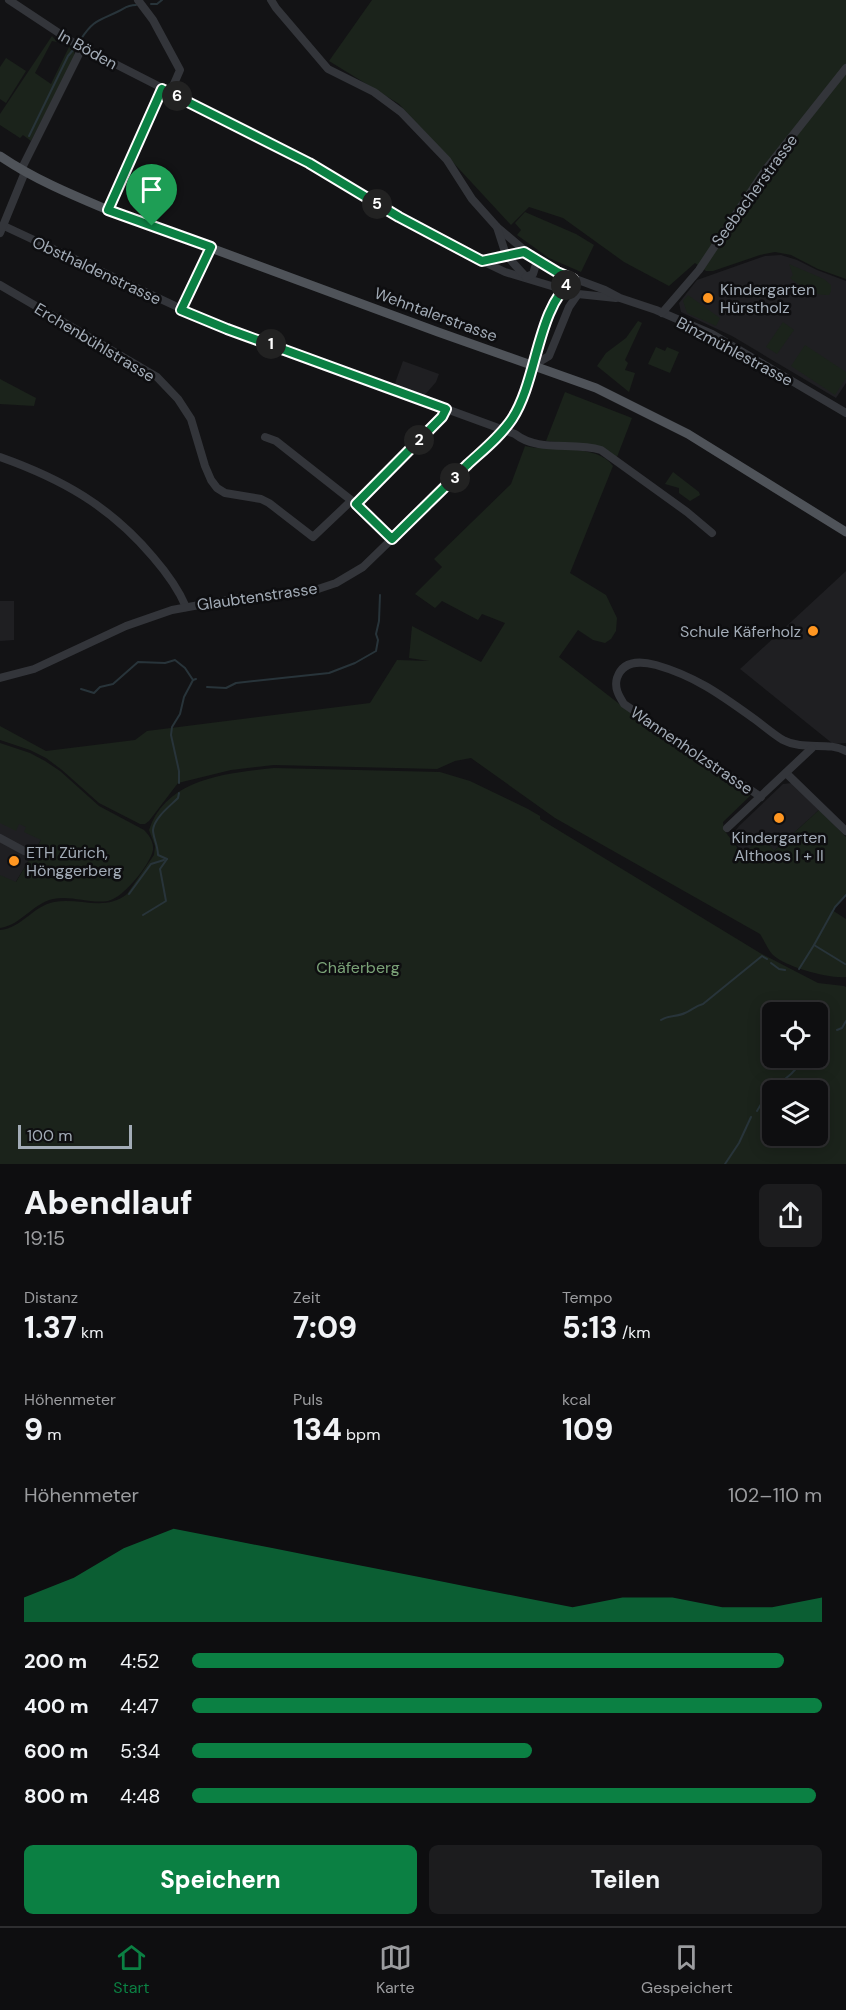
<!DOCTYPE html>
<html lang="de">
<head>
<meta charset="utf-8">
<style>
  body { margin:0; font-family:"DM Sans",sans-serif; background:#1c1c1e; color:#f1f3f6; height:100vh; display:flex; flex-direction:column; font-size:22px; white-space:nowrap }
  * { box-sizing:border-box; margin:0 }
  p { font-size:20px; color:#9b9c9f }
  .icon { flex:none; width:33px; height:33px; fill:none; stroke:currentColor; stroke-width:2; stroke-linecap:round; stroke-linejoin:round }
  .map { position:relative; height:1164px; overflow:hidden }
  .sheet { display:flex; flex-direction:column; background:#0e0e10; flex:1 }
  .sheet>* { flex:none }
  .buttons { position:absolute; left:762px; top:1002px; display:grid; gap:12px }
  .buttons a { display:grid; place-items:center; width:66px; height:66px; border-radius:9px; background:#0e0e10; box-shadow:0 3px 15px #0003,0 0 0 2px #2e2e30; font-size:30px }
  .scale { position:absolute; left:18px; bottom:15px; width:114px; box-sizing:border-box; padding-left:6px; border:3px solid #a3acb7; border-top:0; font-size:16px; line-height:21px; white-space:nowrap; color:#a3acb7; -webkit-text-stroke:4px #0e0e10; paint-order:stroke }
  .pin { position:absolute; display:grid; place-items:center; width:51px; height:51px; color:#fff; margin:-62px -26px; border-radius:50% 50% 50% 0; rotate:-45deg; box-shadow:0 0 6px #0007 }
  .pin .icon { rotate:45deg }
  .km { position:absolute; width:30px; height:30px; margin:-15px; border-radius:50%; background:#222; color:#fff; font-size:16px; line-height:30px; text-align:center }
  .round { display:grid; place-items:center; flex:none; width:63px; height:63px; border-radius:9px; background:#1c1c1e }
  .summary { display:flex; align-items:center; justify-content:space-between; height:102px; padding:0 24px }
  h1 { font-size:33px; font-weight:800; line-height:45px }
  .figures { display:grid; grid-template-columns:repeat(3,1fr); gap:9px; height:102px; padding:6px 24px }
  .figures div { display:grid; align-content:center }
  .figures b { font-size:30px; font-weight:800 }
  .figures small { font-size:16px; font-weight:400 }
  .figures p { font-size:16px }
  .chart { height:168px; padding:12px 24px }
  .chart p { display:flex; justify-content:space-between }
  .chart svg { width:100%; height:108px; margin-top:6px; fill:#0b8043; opacity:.7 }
  .action { display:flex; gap:12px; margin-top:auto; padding:12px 24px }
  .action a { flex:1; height:69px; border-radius:9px; background:#0b8043; color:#fff; font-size:24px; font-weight:800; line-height:69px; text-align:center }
  .action a+a { background:#1c1c1e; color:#f1f3f6 }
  ul { padding:0 24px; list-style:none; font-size:20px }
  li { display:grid; grid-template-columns:96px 72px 1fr; align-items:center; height:45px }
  li i { height:15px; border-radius:8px; background:#0b8043 }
  .tab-bar { display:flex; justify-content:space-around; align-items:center; height:84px; border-top:2px solid #2e2e30; background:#0e0e10; font-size:16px; color:#9b9c9f }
  .tab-bar a { display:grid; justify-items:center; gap:3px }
  .tab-bar .current { color:#0b8043 }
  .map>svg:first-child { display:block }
</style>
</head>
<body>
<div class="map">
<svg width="846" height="1164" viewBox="0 0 846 1164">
  <rect width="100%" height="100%" fill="#131315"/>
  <g fill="#1f1f22">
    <path d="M 781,255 L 797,260 L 817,270 L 846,281 L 846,383 L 836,398 L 732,336 L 681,312 L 679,303 L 697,280 L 765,256 Z"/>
    <path d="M 403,361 L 439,374 L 436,382 L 423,397 L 394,386 Z"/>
    <path d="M 846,571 L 846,743 L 833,744 L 740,669 Z"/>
    <path d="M 0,601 L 14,601 L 14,640 L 0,641 Z"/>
    <path d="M 792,783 L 819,810 L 774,851 L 743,853 L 731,837 L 739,826 L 783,784 Z"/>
    <path d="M 0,794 L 53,820 L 0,908 Z"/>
  </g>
  <g fill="#1b231b" fill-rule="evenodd">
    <path d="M 372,0 L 846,0 L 846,279 L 818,269 L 791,255 L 775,252 L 760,255 L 713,271 L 706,271 L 695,263 L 669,286 L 624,262 L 563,218 L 529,207 L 511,225 L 399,104 L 329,61 Z"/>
    <path d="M 52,36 L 57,42 L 52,41 L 35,73 L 51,84 L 69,47 L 74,51 L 75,56 L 31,141 L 23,135 L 20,138 L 0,125 L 0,114 Z"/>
    <path d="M 6,58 L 26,71 L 6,103 L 0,99 L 0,67 Z"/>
    <path d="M 525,212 L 576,234 L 594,245 L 581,272 L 549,258 L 517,235 L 521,230 L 515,223 Z"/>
    <path d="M 789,264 L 824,279 L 831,285 L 831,291 L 829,295 C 813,296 802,287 790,278 L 793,275 Z"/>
    <path d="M 688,295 L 720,318 L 716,326 L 687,313 L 683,301 Z"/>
    <path d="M 638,321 L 642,323 L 625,360 L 628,363 L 625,370 L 635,373 L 629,392 L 597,366 L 606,353 L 626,338 Z"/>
    <path d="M 783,322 L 794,330 L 777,354 L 766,347 Z"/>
    <path d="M 805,345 L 846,372 L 846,378 L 835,395 L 791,366 Z"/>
    <path d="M 656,347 L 665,351 L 667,347 L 679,352 L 670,373 L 648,364 Z"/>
    <path d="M 0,379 L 36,398 L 34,406 L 0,404 Z"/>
    <path d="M 565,392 L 632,418 L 617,457 L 593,445 L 546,441 Z"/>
    <path d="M 525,446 C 551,452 597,443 613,466 L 570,573 L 606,595 L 617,618 L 616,631 L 611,639 L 605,643 L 593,640 L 578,630 L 559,657 L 627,710 L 750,793 L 750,796 L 723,822 L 724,830 L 742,854 L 764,837 L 774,851 L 819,810 L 846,837 L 846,894 L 832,910 L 846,919 L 846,977 C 829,979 786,967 773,955 C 768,950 764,940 760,934 L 555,818 L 471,758 L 455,761 L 437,769 L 274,765 L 231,770 L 178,783 L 149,821 L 145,824 L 140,824 L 99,803 L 62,770 L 46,758 L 30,750 L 0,740 L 0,726 L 46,751 L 135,740 L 147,731 L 370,703 L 397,660 L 429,661 L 409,658 L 412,626 L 481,662 L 505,623 L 482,614 L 478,620 L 442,601 L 435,608 L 415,594 L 442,567 L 434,559 L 511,484 Z"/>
    <path d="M 673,472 L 699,492 L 700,495 L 690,501 L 679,493 L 679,488 L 665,484 Z"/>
    <path d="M 0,743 L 30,753 L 45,761 L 60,771 L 99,806 L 144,830 C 149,835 154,842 153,850 C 150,865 123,898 108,901 C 90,904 71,895 53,899 C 32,904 21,925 0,928 L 0,875 L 16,882 L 41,840 L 24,832 L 26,827 L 19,824 L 16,831 L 0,823 Z"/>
    <path d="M 274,768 L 440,772 L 470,781 L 528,809 L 540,816 L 540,819 L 760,953 L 818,983 L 844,986 L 846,987 L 846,1164 L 0,1164 L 0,930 C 22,928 33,906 54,902 C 79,897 105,912 127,894 L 154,855 L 155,846 L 149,830 C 166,778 228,773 274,768 ZM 772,1012 L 818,1012 L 818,1058 L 772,1058 ZM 772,1090 L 818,1090 L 818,1136 L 772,1136 Z"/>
  </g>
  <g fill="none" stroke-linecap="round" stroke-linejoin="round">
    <g stroke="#28343a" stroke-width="2">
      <path d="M 151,4 L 157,4 L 162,0"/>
      <path d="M 81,39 C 94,19 99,21 119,11 C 125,8 127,5 136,5"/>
      <path d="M 29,136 L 68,56 L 73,50"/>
      <path d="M 207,687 L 226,688 L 236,683 L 329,673 L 355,663 L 376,651 L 378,640 L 376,634 L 379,621 L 380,595"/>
      <path d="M 81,689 L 94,693 L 100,687 L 113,684 L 138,662 L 165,663 L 175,660 L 185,668 L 193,680"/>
      <path d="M 179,783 L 179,771 L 171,735 L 172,727 L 180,714 L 184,697 L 193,680 L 196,679"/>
      <path d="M 167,859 L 158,855 C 158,846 153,837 153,830 C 154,818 170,806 178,798 L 179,793"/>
      <path d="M 129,894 L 151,864 L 164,860"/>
      <path d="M 143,915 L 166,901 L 160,869 L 167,859"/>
      <path d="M 771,963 L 779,969 L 785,970"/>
      <path d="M 845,964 L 814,945 L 835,907 L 846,895"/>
      <path d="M 799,969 L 814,945"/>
      <path d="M 661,1020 C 668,1015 677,1017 685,1013 C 692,1010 695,1006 703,1004 L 762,956 L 767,959"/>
      <path d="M 837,1030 L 842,1028 L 846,1021"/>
      <path d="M 818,1050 L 825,1041"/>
      <path d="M 757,1111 L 767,1094 L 791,1074 L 806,1058"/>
      <path d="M 725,1164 L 739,1143 L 751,1117"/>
    </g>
    <g stroke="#33353a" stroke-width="8">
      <path d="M 9,0 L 74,43 L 231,123 L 267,143 L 309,163 L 399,217 L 482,261 L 505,272 L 578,294 L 616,298"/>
      <path d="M 138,0 L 153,20 L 180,70 L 170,93"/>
      <path d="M 271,0 L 276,8 L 328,69 L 374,92 L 401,112 L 447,160 L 472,199 L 497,227 L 537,261 L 557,272 L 605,290 L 620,298 L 656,310 L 712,334 L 846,413"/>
      <path d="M 21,170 L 82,48"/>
      <path d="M 108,210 L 162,89"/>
      <path d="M 4,226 L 214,324 L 515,434 C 539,453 573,441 601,450 L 687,512 L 712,533"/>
      <path d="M 497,227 L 506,255 L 526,277"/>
      <path d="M 0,233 L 25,172"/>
      <path d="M 482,261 L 524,252"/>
      <path d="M 526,277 L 533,274 L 537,261"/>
      <path d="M 0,285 L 157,377 L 178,399 L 191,419 L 205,466 L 211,480 L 217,488 L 225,493 L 261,499 L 269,503 L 313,537 L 351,501"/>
      <path d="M 181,310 L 211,247"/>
      <path d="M 662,313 L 699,270 L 766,169 L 846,68"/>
      <path d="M 534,365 L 549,356 L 569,307 L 578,294"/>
      <path d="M 265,437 L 276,441 L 356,504 L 392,539"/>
      <path d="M 0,457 C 62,479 110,506 153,557 C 166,572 178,588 186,607"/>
      <path d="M 356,504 L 442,417 L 446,409"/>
      <path d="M 0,678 L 34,669 L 126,626 L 172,610 L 232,599 L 318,589 L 336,583 L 363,567 L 495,439 L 512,419 L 519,406 L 534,365 L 536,353 L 555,303 L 562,289 L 573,279"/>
      <path d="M 786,773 L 846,831"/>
      <path d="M 761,797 L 624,704 C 619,696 614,688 617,678 C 623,660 641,661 656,665 C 695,676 721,695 753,718 C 763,725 773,734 783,740 C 804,751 828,741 846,751"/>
      <path d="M 727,828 L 812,748"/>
      <path d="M 0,838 L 24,851"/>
    </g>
    <path stroke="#4f5359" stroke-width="9" d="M 0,156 C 34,179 70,194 108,210 L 438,332 L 596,388 L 688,434 L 846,532"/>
  </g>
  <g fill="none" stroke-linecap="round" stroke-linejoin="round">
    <defs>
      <path id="route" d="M 162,89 L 309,163 L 399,217 L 482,261 L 524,252 L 557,272 L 573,279 C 536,310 538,379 512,419 C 500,437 482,451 467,465 C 442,490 417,514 392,539 L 356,504 L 442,417 L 446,409 L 227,329 L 181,310 L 211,247 L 108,210 Z"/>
    </defs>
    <use href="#route" stroke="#fff" stroke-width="12"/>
    <use href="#route" stroke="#0b8043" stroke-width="8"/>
  </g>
  <g fill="#ff9621" stroke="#0e0e10" stroke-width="2">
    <circle cx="708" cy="298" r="6"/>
    <circle cx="813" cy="631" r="6"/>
    <circle cx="779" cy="818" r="6"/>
    <circle cx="14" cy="861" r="6"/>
  </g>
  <g text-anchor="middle" stroke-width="5" stroke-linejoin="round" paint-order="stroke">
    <g font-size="16" fill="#a3acb7" stroke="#0e0e10">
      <text transform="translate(88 49) rotate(29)" y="6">In Böden</text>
      <text transform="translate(754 190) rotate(-54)" y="6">Seebacherstrasse</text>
      <text transform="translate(97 270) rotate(25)" y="6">Obsthaldenstrasse</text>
      <text transform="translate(436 314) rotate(20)" y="6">Wehntalerstrasse</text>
      <text transform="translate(95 342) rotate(31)" y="6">Erchenbühlstrasse</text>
      <text transform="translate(735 351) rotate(28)" y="6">Binzmühlestrasse</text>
      <text transform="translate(257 596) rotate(-8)" y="6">Glaubtenstrasse</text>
      <text transform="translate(692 750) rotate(34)" y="6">Wannenholzstrasse</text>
    </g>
    <g font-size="16" fill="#a3acb7" stroke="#0e0e10" text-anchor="start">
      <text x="720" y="295">Kindergarten<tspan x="720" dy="18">Hürstholz</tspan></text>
      <text x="801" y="637" text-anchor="end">Schule Käferholz</text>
      <text x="779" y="843" text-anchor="middle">Kindergarten<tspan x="779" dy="18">Althoos I + II</tspan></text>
      <text x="26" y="858">ETH Zürich,<tspan x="26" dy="18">Hönggerberg</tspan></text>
    </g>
    <g font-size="16" fill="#7ba378" stroke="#0e0e10">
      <text x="358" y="973">Chäferberg</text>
    </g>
  </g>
</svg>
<div class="buttons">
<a><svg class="icon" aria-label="locate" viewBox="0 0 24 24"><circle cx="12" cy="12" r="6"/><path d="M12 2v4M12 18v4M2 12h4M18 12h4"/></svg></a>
<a><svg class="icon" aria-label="layers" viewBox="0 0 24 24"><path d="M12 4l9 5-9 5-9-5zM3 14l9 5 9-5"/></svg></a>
</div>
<div class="scale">100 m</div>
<div class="pin" style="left:152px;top:226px;background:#1e9e55"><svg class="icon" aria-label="arrive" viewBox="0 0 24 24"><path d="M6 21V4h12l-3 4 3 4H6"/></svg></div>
<b class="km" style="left:271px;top:344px">1</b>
<b class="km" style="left:419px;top:440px">2</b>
<b class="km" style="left:455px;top:478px">3</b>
<b class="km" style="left:566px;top:285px">4</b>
<b class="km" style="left:377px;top:204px">5</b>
<b class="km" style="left:177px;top:96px">6</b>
</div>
<section class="sheet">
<div class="summary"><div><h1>Abendlauf</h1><p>19:15</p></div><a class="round"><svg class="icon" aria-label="share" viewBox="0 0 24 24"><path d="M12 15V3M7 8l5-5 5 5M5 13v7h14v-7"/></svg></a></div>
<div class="figures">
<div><p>Distanz</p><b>1.37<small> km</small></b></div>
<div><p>Zeit</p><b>7:09</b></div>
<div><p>Tempo</p><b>5:13<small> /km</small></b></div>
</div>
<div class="figures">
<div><p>Höhenmeter</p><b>9<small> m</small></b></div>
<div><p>Puls</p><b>134<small> bpm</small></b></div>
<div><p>kcal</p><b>109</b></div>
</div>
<div class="chart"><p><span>Höhenmeter</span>102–110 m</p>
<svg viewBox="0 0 160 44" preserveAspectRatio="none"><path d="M0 44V34L10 26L20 14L30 6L40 10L50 14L60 18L70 22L80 26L90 30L100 34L110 38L120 34L130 34L140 38L150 38L160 34V44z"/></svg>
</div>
<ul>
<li><b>200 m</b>4:52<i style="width:94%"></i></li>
<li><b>400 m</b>4:47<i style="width:100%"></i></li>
<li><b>600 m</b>5:34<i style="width:54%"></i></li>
<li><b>800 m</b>4:48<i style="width:99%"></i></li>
</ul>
<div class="action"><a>Speichern</a><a>Teilen</a></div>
</section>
<nav class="tab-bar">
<a class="current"><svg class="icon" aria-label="home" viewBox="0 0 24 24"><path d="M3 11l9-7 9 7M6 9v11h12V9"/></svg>Start</a>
<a><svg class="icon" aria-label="map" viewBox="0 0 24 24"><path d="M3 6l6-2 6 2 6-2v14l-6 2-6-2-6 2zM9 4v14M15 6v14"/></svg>Karte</a>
<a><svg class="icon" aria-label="saved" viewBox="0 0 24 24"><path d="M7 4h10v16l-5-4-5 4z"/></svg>Gespeichert</a>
</nav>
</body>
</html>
